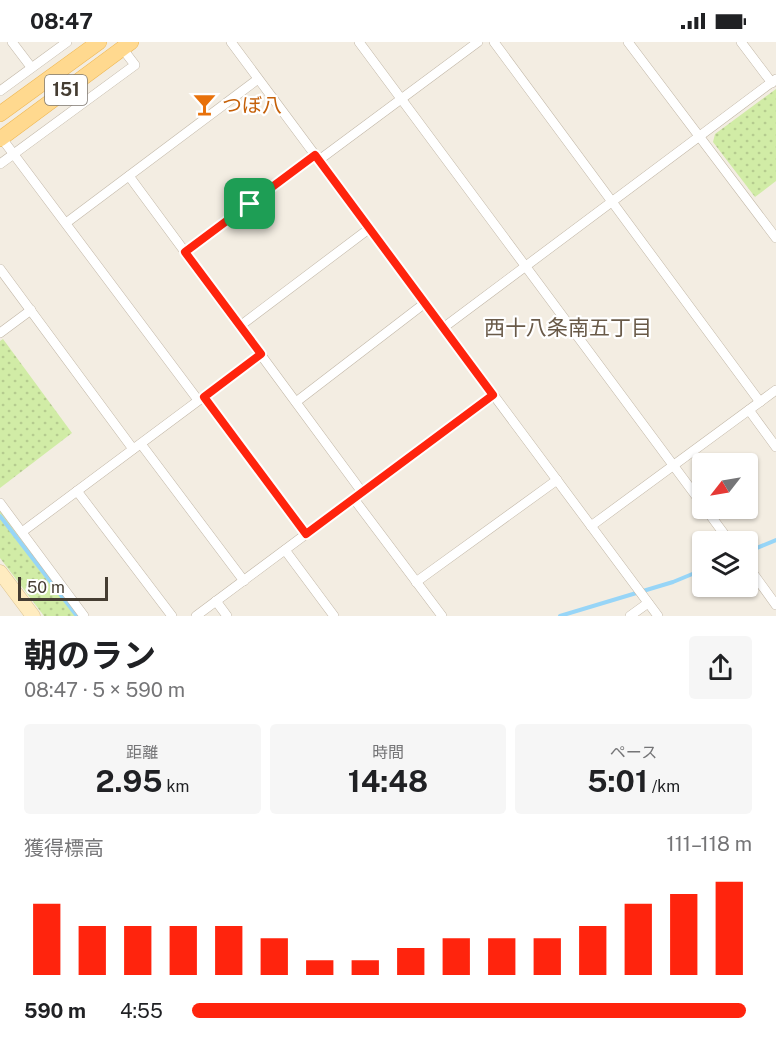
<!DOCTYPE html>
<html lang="ja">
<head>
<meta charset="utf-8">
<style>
  body { margin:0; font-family:"Public Sans","Noto Sans JP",sans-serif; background:#f6f6f6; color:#202124; height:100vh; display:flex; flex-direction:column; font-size:22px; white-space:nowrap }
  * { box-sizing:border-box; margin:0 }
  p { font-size:20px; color:#757577 }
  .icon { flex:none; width:33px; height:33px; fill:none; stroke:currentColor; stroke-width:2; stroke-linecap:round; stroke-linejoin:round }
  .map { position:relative; height:574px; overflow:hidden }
  .panel { display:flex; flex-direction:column; background:#fff; flex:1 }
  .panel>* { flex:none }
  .needle { width:39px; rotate:239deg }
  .buttons { position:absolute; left:692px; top:411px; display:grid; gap:12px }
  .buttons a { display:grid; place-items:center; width:66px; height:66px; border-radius:6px; background:#fff; box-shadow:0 2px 4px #0004; font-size:30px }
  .scale { position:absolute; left:18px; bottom:15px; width:90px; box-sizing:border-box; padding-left:6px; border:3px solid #453d32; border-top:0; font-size:16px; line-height:21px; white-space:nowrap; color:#453d32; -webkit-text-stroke:4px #fff; paint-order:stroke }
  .pin { position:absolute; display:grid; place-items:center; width:51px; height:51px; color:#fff; margin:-26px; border-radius:12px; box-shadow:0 3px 9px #0006 }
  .round { display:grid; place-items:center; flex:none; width:63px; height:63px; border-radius:6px; background:#f6f6f6 }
  .headline { display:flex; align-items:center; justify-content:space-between; height:102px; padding:0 24px }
  h1 { font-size:33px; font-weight:700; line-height:45px }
  .stats { display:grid; grid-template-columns:repeat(3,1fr); gap:9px; height:102px; padding:6px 24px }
  .stats div { display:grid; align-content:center; border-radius:6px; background:#f6f6f6; text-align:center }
  .stats b { font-size:30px; font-weight:700 }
  .stats small { font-size:16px; font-weight:400 }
  .stats p { font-size:16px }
  .chart { height:168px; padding:12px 24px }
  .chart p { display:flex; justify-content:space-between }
  .chart svg { width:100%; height:108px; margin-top:6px; stroke:#ff240d; stroke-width:6 }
  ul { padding:0 24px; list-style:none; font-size:20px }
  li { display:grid; grid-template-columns:96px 72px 1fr; align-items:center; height:45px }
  li i { height:15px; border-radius:8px; background:#ff240d }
  .status { display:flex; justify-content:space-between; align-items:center; height:42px; padding:0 30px; background:#fff; direction:ltr }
  .status svg { height:16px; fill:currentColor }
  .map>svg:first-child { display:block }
</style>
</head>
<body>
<div class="status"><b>08:47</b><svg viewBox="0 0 49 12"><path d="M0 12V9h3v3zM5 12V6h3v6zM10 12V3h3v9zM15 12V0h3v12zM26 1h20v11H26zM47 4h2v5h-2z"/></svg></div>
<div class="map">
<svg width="776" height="574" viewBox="0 0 776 574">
  <defs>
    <pattern id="park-dots" width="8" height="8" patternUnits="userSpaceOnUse" patternTransform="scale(1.5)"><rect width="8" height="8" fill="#d1eca6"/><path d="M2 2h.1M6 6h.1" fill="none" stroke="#b5cb8f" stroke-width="1.8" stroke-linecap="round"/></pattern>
  </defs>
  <rect width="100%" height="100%" fill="#f3ede2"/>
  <g fill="url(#park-dots)">
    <path d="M 776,47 L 776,139 L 755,155 L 713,100 L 715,92 Z"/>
    <path d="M 3,297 L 72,391 L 0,446 L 0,299 Z"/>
    <path d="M 0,469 L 77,574 L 44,574 L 0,516 Z"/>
  </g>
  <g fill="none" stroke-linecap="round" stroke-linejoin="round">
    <g stroke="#97d5f7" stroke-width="4">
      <path d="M 0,474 L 77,574"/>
      <path d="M 747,510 L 776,498"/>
      <path d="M 560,574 L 673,540 L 702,528"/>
    </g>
    <defs>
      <g id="street">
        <path d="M 12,0 L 31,25"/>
        <path d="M 231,0 L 658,574"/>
        <path d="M 359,0 L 702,462"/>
        <path d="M 494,0 L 760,360"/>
        <path d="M 628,0 L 776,196"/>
        <path d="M 741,0 L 772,41"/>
        <path d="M 0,49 L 67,0"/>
        <path d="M 0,94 L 198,358"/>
        <path d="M 319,118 L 478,0"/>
        <path d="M 0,122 L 135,23 L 122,6"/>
        <path d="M 129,134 L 362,450"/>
        <path d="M 66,181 L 258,37"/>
        <path d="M 185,210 L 315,113"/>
        <path d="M 0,227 L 133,407"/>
        <path d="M 240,284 L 370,186"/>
        <path d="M 443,286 L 776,37"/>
        <path d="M 0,291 L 31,268"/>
        <path d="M 204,355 L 306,492"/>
        <path d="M 296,360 L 425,261"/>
        <path d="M 749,368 L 776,405"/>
        <path d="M 141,402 L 244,539"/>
        <path d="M 77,449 L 172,574"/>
        <path d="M 354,457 L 442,574"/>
        <path d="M 0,461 L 84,574"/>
        <path d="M 705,466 L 730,500"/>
        <path d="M 591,484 L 776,348"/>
        <path d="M 22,490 L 261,312"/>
        <path d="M 285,508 L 334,574"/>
        <path d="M 747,523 L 776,563"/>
        <path d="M 416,540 L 557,438"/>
        <path d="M 216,559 L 227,574"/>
        <path d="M 196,574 L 493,353"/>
        <path d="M 630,574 L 648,561"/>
      </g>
      <path id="secondary" d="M 0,530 L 33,574"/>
      <g id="primary">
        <path d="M 0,72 L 99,0"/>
        <path d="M 0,97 L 131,0"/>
      </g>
    </defs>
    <use href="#street" stroke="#c2b7a7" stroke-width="10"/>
    <use href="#secondary" stroke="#dbc28f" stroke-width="15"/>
    <use href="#primary" stroke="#efb854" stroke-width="16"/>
    <use href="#street" stroke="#fff" stroke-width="9"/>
    <use href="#secondary" stroke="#ffecc0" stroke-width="14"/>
    <use href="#primary" stroke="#ffd98f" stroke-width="15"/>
  </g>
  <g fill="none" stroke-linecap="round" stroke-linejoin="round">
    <defs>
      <path id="route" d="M 315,113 L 493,353 L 306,492 L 204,355 L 261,312 L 185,210 Z"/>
    </defs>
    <use href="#route" stroke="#fff" stroke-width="12"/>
    <use href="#route" stroke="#ff240d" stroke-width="8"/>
  </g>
  <defs>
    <symbol id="bar-bare" viewBox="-9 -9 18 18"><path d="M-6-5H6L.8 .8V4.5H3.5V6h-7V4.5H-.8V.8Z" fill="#e8710a" stroke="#fff" stroke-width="2.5" paint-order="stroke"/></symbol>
  </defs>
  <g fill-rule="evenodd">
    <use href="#bar-bare" x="188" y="46" width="33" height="33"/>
  </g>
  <g text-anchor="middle" stroke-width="4.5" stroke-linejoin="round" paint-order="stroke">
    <rect fill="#fff" stroke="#7d7770" stroke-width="1.5" x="45" y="33" width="42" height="30" rx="4.5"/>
    <g font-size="18" font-weight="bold" fill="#453d32">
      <text x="66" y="54">151</text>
    </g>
    <g font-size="20" fill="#c56008" stroke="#fff" text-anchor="start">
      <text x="222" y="70">つぼ八</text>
    </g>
    <g font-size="21" fill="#695a48" stroke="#fff">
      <text x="568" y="293">西十八条南五丁目</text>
    </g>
  </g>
</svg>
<div class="buttons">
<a><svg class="needle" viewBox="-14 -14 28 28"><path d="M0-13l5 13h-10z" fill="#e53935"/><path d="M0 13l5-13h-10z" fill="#757577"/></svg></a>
<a><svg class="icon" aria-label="layers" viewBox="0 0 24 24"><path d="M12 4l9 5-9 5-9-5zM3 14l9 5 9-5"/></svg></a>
</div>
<div class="scale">50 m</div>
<div class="pin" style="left:250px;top:162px;background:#1e9e55"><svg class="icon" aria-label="arrive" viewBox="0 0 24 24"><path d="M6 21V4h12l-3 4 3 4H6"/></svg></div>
</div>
<section class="panel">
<div class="headline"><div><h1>朝のラン</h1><p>08:47 · 5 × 590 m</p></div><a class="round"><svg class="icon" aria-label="share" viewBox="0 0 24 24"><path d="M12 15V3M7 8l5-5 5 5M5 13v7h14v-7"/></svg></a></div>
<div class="stats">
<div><p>距離</p><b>2.95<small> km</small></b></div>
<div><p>時間</p><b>14:48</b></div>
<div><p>ペース</p><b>5:01<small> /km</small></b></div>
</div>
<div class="chart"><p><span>獲得標高</span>111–118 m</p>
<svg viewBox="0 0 160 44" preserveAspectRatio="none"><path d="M5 44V15M15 44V24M25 44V24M35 44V24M45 44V24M55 44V29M65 44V38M75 44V38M85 44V33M95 44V29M105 44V29M115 44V29M125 44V24M135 44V15M145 44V11M155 44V6"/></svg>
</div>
<ul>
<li><b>590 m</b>4:55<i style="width:99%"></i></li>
</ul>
</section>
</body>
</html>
